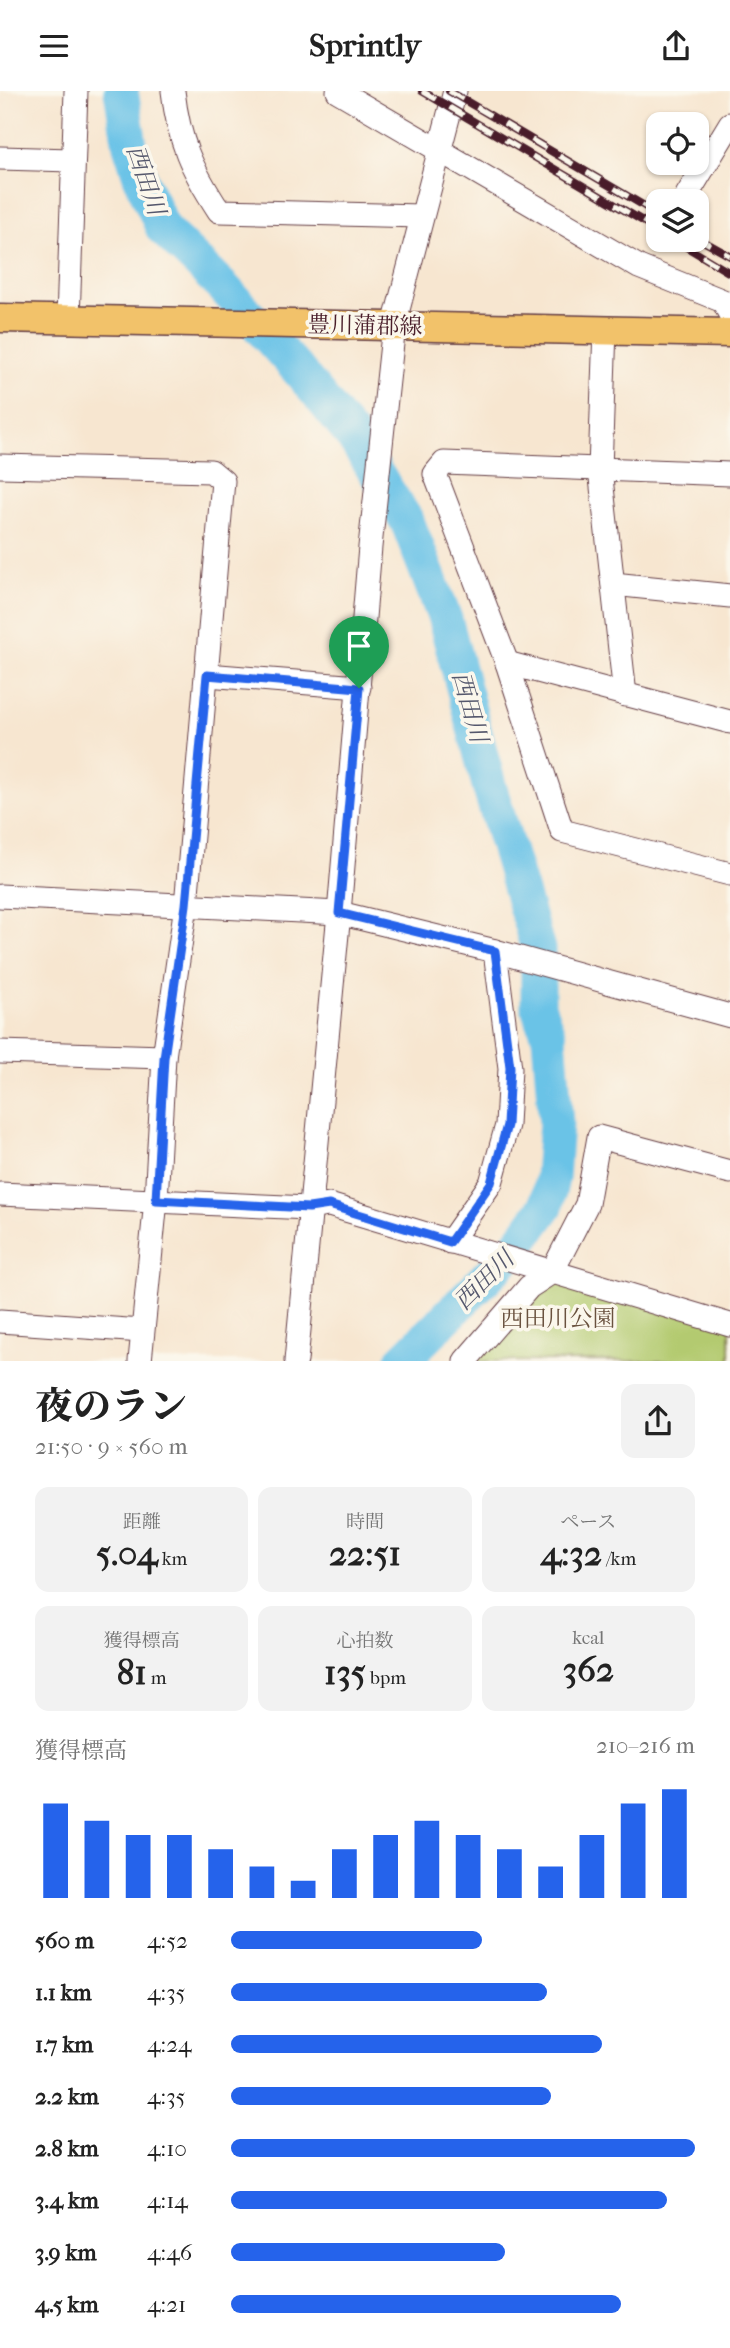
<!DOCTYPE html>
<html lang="ja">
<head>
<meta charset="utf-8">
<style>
  body { margin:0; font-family:"IM FELL French Canon","Noto Serif JP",serif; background:#f2f2f2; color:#222; height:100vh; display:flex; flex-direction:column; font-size:26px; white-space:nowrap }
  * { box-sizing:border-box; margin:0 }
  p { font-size:23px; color:#767676 }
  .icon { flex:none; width:38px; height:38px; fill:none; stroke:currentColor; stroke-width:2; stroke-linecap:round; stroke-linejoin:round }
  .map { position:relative; height:1270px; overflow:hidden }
  .side { display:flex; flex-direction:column; background:#fff; flex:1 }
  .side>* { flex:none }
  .tools { position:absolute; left:646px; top:21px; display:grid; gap:14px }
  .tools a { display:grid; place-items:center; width:63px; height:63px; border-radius:14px; background:#fff; box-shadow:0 2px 5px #0004; font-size:35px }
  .pin { position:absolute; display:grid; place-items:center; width:60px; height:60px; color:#fff; margin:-72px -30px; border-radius:50% 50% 50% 0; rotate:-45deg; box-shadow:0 0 7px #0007 }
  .pin .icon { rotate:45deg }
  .round { display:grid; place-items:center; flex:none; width:74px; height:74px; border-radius:14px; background:#f2f2f2 }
  .head { display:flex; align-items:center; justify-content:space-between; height:119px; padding:0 35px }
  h1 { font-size:38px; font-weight:800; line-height:52px }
  .figures { display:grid; grid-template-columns:repeat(3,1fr); gap:10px; height:119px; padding:7px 35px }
  .figures div { display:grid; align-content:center; border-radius:14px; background:#f2f2f2; text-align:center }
  .figures b { font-size:35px; font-weight:800 }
  .figures small { font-size:19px; font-weight:400 }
  .figures p { font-size:19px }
  .chart { height:196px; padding:14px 35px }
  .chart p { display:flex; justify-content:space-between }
  .chart svg { width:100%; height:126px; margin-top:7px; stroke:#2563eb; stroke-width:6 }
  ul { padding:0 35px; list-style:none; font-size:23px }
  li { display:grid; grid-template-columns:112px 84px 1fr; align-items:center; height:52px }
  li i { height:18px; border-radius:9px; background:#2563eb }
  header { display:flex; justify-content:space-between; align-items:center; height:91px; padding:0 35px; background:#fff; font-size:32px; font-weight:800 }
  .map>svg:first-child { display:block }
</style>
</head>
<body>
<header><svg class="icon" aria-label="menu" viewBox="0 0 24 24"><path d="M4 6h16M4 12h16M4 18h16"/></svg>Sprintly<svg class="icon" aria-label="share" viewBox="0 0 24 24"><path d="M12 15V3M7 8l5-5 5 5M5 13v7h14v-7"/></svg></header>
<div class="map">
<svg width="730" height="1270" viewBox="0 0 730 1270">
  <rect width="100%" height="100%" fill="#fbf7ec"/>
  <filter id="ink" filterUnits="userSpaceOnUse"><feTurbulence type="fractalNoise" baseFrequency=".0143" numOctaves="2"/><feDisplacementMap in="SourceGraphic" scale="14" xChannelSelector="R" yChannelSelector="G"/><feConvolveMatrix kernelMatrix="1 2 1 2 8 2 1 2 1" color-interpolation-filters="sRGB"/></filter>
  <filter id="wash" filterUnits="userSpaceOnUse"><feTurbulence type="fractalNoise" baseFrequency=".00686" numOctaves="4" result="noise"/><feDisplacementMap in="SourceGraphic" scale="28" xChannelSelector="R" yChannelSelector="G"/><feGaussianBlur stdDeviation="1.57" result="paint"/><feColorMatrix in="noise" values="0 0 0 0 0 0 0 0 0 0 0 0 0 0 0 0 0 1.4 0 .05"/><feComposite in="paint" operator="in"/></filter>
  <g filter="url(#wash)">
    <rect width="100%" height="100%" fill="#f7e6d0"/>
    <path fill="#b3ca6f" stroke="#7e744d" stroke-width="2" d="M 552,1181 L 730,1234 L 730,1270 L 465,1270 Z"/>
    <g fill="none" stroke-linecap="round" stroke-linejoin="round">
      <path stroke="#6ac3e7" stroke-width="35" d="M 121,0 L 130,54 L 141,88 L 163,138 L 224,197 L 298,279 L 352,345 L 407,430 L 445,528 L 490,698 L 538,858 L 538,915 L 549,946 L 556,1032 L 552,1087 L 546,1115 L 515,1158 L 402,1270"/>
    </g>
  </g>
  <g filter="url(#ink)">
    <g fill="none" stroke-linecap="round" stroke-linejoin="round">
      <defs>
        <g id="minor">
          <path d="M 173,0 C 179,51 191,77 219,120 L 421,125"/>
          <path d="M 338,0 L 639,176 L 723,210 L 730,223"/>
          <path d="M 0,67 L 72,69"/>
          <path d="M 687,104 L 730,33"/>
          <path d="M 68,228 L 76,0"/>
          <path d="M 605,238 L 600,378 L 625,604"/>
          <path d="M 0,375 L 211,380 L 223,390 L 186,814 L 164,966 L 156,1109 L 140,1270"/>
          <path d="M 730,383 L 444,372 L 435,383 L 507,572 L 562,740 L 730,783"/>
          <path d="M 613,493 L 730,505"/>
          <path d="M 507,572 L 730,631"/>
          <path d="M 207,584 L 359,596"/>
          <path d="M 0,805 L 339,822 L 495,860 L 730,925"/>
          <path d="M 0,961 L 164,966"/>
          <path d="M 0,1103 L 309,1117 L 329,1114 L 730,1234"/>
          <path d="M 450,1151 L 491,1092 L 507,1034 L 510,977 L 495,860"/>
          <path d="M 0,1230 L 142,1240"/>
          <path d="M 296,1270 L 339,822 L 370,456 L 394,234 L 455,0"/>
          <path d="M 465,1270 L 529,1196 L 552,1181 L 587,1113 L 599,1046 L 730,1081"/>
        </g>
        <path id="major" d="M 0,227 L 730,242"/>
      </defs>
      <use href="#minor" stroke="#643d44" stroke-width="25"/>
      <use href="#major" stroke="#643d44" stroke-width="31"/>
      <use href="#minor" stroke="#fff" stroke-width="23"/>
      <use href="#major" stroke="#f2c26a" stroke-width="28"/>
      <defs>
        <g id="rail">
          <path d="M 422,0 L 658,139"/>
          <path d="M 449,0 L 658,123"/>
          <path d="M 696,146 L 730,165"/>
          <path d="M 675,149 L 730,182"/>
        </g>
      </defs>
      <use href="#rail" stroke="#4a1f2b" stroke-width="8"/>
      <use href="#rail" stroke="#fbf7ec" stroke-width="5" stroke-dasharray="16" stroke-linecap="butt"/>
    </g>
  </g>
  <g fill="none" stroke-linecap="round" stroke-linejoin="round" filter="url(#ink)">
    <defs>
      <path id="route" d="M 207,584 L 359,597 L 339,822 L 495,860 L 510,976 L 507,1034 L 491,1092 L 450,1151 L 329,1114 L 309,1117 L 156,1109 L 164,967 L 186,814 Z"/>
    </defs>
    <use href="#route" stroke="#fff" stroke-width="14"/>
    <use href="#route" stroke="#2563eb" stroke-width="9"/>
  </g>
  <g text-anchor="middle" stroke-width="7" stroke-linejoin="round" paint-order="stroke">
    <g font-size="23" fill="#4a1f2b" stroke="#fbf7ec">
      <text transform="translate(365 234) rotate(1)" y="8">豊川蒲郡線</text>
    </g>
    <g font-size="23" fill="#6a523f" stroke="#fbf7ec">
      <text x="558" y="1235">西田川公園</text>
    </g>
    <g font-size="24" font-style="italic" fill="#55586d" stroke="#fbf7ec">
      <text transform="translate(146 89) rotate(71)" y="8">西田川</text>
      <text transform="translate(470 616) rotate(74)" y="8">西田川</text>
      <text transform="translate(484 1189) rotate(-45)" y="8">西田川</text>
    </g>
  </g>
</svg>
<div class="tools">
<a><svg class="icon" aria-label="locate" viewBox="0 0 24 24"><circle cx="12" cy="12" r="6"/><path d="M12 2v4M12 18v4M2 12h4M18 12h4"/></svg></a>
<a><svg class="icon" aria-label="layers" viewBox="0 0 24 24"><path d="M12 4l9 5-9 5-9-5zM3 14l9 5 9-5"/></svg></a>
</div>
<div class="pin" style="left:359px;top:597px;background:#1e9e55"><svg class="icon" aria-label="arrive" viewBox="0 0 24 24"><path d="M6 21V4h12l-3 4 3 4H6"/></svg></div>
</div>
<section class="side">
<div class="head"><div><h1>夜のラン</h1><p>21:50 · 9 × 560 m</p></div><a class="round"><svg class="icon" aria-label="share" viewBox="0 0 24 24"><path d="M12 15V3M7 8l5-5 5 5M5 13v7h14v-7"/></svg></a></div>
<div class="figures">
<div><p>距離</p><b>5.04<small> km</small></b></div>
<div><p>時間</p><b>22:51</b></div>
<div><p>ペース</p><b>4:32<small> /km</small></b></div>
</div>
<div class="figures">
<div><p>獲得標高</p><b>81<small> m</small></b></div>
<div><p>心拍数</p><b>135<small> bpm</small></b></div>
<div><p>kcal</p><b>362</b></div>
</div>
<div class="chart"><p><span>獲得標高</span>210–216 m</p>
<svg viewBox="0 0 160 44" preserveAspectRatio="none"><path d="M5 44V11M15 44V17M25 44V22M35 44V22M45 44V27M55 44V33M65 44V38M75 44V27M85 44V22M95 44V17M105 44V22M115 44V27M125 44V33M135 44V22M145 44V11M155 44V6"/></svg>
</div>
<ul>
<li><b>560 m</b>4:52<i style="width:54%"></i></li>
<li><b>1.1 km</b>4:35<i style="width:68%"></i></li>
<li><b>1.7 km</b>4:24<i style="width:80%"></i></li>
<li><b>2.2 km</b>4:35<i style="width:69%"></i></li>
<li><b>2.8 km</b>4:10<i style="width:100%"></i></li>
<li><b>3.4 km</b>4:14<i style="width:94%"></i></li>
<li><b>3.9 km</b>4:46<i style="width:59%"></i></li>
<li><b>4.5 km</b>4:21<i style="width:84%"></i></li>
</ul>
</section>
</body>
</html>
